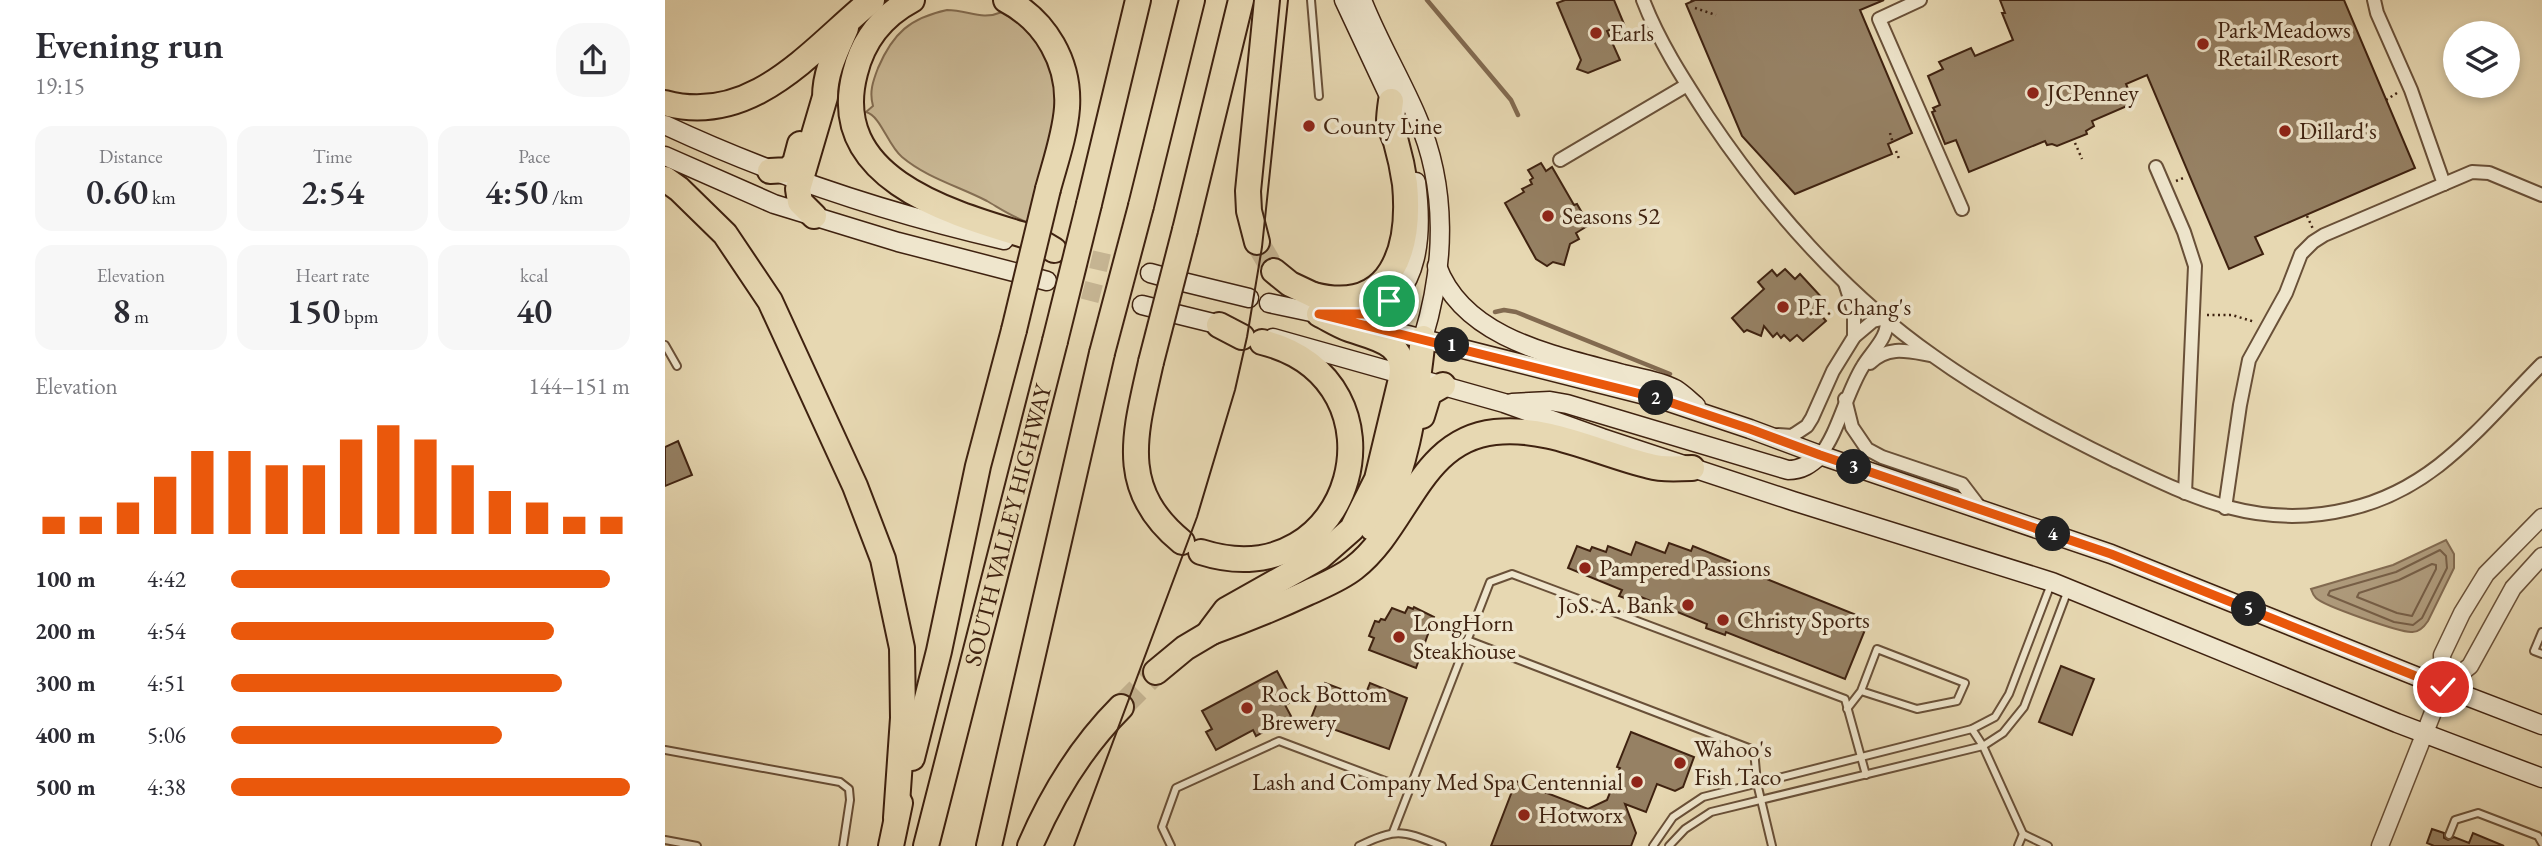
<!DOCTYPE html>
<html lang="en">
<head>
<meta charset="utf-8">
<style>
  body { margin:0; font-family:"EB Garamond",serif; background:#f7f7f7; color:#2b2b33; height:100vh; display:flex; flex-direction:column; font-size:26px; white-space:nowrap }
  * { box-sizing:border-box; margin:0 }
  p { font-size:23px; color:#7c7c81 }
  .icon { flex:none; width:38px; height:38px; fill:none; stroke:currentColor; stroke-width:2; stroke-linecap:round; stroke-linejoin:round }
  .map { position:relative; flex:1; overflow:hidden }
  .sheet { display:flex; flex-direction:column; background:#fff; width:665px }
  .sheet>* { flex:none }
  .controls { position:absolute; left:1778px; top:21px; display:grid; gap:14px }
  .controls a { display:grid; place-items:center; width:77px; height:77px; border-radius:50%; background:#fff; box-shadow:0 4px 10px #0003; font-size:35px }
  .pin { position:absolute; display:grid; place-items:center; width:60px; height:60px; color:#fff; margin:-30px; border:4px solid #fff; border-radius:50%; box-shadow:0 2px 7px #0007 }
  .km { position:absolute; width:35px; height:35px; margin:-18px; border-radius:50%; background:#222; color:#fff; font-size:19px; line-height:35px; text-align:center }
  .round { display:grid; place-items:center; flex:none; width:74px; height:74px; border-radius:28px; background:#f7f7f7 }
  .summary { display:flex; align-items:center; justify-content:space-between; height:119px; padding:0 35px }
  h1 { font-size:38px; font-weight:600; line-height:52px }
  .metrics { display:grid; grid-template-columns:repeat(3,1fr); gap:10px; height:119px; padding:7px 35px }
  .metrics div { display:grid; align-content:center; border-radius:18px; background:#f7f7f7; text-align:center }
  .metrics b { font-size:35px; font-weight:600 }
  .metrics small { font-size:19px; font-weight:400 }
  .metrics p { font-size:19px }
  .chart { height:196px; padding:14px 35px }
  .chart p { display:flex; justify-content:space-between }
  .chart svg { width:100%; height:126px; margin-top:7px; stroke:#ea580c; stroke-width:6 }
  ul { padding:0 35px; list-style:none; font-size:23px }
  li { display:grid; grid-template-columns:112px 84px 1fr; align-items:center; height:52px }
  li i { height:18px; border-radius:9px; background:#ea580c }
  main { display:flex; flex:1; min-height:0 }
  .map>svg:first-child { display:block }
</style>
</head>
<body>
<main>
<section class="sheet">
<div class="summary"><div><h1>Evening run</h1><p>19:15</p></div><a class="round"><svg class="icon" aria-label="share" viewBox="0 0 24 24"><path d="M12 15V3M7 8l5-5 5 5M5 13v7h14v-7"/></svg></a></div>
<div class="metrics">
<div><p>Distance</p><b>0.60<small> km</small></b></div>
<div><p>Time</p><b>2:54</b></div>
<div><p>Pace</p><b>4:50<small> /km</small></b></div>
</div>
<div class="metrics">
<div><p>Elevation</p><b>8<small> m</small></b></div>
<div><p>Heart rate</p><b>150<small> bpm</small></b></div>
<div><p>kcal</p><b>40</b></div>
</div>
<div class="chart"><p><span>Elevation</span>144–151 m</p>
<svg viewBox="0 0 160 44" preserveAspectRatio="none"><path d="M5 44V38M15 44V38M25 44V33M35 44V24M45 44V15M55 44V15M65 44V20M75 44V20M85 44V11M95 44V6M105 44V11M115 44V20M125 44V29M135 44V33M145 44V38M155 44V38"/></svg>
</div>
<ul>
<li><b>100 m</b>4:42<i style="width:95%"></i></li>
<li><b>200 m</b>4:54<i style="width:81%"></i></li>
<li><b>300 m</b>4:51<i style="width:83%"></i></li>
<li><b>400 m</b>5:06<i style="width:68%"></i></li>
<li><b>500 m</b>4:38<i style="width:100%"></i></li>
</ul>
</section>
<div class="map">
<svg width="1877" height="846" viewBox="0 0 1877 846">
  <rect width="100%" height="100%" fill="#e7d8b2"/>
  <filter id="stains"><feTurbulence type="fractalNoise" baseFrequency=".00286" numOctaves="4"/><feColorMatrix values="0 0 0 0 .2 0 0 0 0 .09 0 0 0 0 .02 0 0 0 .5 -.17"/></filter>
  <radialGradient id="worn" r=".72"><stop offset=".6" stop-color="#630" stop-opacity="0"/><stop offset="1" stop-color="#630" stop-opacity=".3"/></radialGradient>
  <path fill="#cab996" stroke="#846e53" stroke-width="2" d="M 282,10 C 304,10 316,21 337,12 L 355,24 L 376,43 L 394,95 L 365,223 C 349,218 336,209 322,201 C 293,186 262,178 237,157 C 223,146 216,116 201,112 L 208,106 C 204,92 208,81 213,68 C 228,33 245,18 282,10 Z"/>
  <path fill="#ae9a7b" stroke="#826a50" stroke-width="2" d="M 1781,540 L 1789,554 L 1789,568 L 1763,621 C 1759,627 1754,633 1746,632 C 1734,632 1659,606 1651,598 C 1649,596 1647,592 1646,589 L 1728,565 Z"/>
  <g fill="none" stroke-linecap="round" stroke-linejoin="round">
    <g stroke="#765e46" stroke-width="2">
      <path d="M 1775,550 L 1781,556 L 1782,568 L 1757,618 L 1748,625 L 1729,622 L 1663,595 L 1665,591 L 1731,572 Z"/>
      <path d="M 1767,564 L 1771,565 L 1771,569 L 1747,616 L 1732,613 L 1692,597 L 1694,593 L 1734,580 Z"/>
    </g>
    <g stroke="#826a50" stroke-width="4.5">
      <path d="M 762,0 L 846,100 L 853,115"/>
      <path d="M 830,312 L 839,310 L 851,312 L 1005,374"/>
    </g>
  </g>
  <g fill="#968164" stroke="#3f2210" stroke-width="2">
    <path d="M 900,0 L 949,0 L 959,24 L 942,31 L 955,60 L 923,73 L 912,69 L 916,60 L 892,3 Z"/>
    <path d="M 1030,0 L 1219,0 L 1195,10 L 1247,133 L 1223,144 L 1227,154 L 1130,194 L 1077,136 L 1021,4 Z"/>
    <path d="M 1335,0 L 1679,0 L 1750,168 L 1590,237 L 1598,254 L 1564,269 L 1482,75 L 1461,84 L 1469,103 L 1427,121 L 1429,126 L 1421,131 L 1422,134 L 1392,146 L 1387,144 L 1382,145 L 1380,141 L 1304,172 L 1291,140 L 1280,144 L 1267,112 L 1270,111 L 1268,108 L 1275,105 L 1263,76 L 1278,69 L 1274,62 L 1306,48 L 1310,56 L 1348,40 L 1337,13 L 1340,13 Z"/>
    <path d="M 876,163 L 881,171 L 887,167 L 909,205 L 912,204 L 924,225 L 911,233 L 914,239 L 905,244 L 899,265 L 888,262 L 882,266 L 871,259 L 840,203 L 859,192 L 857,189 L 867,184 L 865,180 L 868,178 L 863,170 Z"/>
    <path d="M 1120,269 L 1130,279 L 1135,274 L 1159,300 L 1155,304 L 1161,309 L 1155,314 L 1161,321 L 1138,341 L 1132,335 L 1125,341 L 1119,335 L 1116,338 L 1112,333 L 1108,337 L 1099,326 L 1096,336 L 1082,330 L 1079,332 L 1067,318 L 1099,289 L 1093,282 L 1107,270 L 1112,276 Z"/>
    <path d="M 13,441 L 27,475 L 0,486 L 0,447 Z"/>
    <path d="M 971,542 L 1000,553 L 1004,543 L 1026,551 L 1028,546 L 1095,573 L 1094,576 L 1204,620 L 1180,679 L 1061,632 L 1060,635 L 1041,628 L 1042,624 L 976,597 L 973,603 L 954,596 L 957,590 L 903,568 L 912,546 L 925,551 L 927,547 L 941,552 L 943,546 L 966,555 Z"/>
    <path d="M 743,607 L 748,609 L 749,607 L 769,617 L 751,668 L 704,650 L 709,638 L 704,636 L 710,621 L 714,622 L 716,619 L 720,620 L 727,608 L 740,613 Z"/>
    <path d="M 1396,666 L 1429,679 L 1407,735 L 1374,722 Z"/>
    <path d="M 612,671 L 628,701 L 620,705 L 626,716 L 591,736 L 588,730 L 551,750 L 541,732 L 547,729 L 537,711 Z"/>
    <path d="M 660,683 L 699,698 L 705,683 L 742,698 L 724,749 L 645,721 Z"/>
    <path d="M 966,732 L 1029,757 L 1018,787 L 1010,791 L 992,784 L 981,812 L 960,804 L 971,833 L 966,846 L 826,846 L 851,781 L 923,809 L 942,800 L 955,768 L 952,767 Z"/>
    <path d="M 1767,829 L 1779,833 L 1779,838 L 1783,840 L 1789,837 L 1804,843 L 1808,833 L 1839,846 L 1769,846 L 1762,843 Z"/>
  </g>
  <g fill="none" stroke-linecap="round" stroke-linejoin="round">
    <g stroke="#c5b492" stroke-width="18" stroke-dasharray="18 9" stroke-linecap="butt">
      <path d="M 400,253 L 485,273"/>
      <path d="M 392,283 L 477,305"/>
    </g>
    <g stroke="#c5b492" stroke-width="24" stroke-dasharray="24 12" stroke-linecap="butt">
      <path d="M 592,242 L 609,271"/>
      <path d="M 456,707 L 491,672"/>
    </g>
    <defs>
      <g id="service">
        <path d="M 646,0 L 654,96"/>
        <path d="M 0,345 L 12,366"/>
        <path d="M 1877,632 L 1869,651 L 1877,654"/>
        <path d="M 802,640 L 1089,750 L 1092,783 L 1107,846"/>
        <path d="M 1182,709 L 1196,691 L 1252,709 L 1292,701 L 1300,683 L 1212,649 L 1196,691"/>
        <path d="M 1307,729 L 1318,746 L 1358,834"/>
        <path d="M 0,750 L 175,782 L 184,789 L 185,800 L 178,846"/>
        <path d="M 728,832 L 825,582 L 847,574 L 1180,699 L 1201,775"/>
        <path d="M 1784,835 L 1790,820 L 1813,813 L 1873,836 L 1877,843"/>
        <path d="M 0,840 L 32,846"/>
        <path d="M 506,846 L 497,827 L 511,788 L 614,741 L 744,790"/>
        <path d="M 694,846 C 732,827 738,831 777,846"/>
        <path d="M 988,846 L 1008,817 L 1038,797 L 1307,729 L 1330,717 L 1344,694 L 1386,584"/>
        <path d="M 1004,846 L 1020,829 L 1046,812 L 1318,746 L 1338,733 L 1359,707 L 1403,590"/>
        <path d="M 1353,846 L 1358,834 L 1383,846"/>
      </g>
      <g id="minor">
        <path d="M 978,0 C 994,42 1019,80 1043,117 C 1102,205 1180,294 1267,355 C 1324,396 1386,429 1449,460 C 1528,498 1594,531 1684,509 C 1771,489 1817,424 1877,364"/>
        <path d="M 1255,0 L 1214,19 L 1297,209"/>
        <path d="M 1709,0 L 1712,13 L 1746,90 L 1779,184"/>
        <path d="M 895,160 L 1022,85"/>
        <path d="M 1491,167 L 1519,232 L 1530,266 L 1520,493"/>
        <path d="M 1180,283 L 1189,311 L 1189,337"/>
        <path d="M 1205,363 C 1223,345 1243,351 1266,355"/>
        <path d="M 1180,399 L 1187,427 L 1202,449 L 1217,457 L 1297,484 L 1316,509"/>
        <path d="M 1113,435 L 1127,436 L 1142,426 L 1147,418 L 1168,371 L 1189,337 L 1208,321 L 1221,318"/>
        <path d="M 1155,455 C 1173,434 1181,393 1198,366 C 1206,352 1226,335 1221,318"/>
        <path d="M 1560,508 L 1575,405 L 1584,360 L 1621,293 L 1636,254 L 1648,242 L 1659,235 L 1807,172 L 1824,173 L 1877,195"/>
      </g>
      <g id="tertiary">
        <path d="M 1778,687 L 1805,666 L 1848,588 L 1877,556"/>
        <path d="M 1715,846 L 1778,687 L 1777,655 L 1797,613 L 1821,574 L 1877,517"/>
      </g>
      <g id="secondary">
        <path d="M 679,0 L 731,111"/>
        <path d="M 697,0 C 713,41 735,77 752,117 C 783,188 780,266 758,338"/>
        <path d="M 0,125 C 109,176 222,213 339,240"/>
        <path d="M 0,156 L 109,204 L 233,242 L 353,273"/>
        <path d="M 772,266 C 799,340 893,356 958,374 C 975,378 995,381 1010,389 C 1018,394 1025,401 1031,406"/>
        <path d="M 485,273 L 496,276"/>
        <path d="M 371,278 L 382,281"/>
        <path d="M 514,281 L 584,298"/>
        <path d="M 604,303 L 665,316"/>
        <path d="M 477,305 L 489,308"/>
        <path d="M 507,313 L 564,327"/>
        <path d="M 659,314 C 673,315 689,317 703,313 C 758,296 757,227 751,182"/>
        <path d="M 699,324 L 992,398 L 1085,429 L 1155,455 L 1446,554 L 1778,687 L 1877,725"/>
        <path d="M 608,338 L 839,403 L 937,438 L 1128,501 L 1387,582 L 1732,723 L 1877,778"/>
        <path d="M 847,403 L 885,401 L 902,404 L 1123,470 C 1137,470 1145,464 1155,455"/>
      </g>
      <g id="motorway">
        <path d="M 247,0 C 217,16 198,40 190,73 C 162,179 286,213 362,236"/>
        <path d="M 341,0 C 381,21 405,63 402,108 C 400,135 390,163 383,189"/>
        <path d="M 0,103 C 88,127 147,49 207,0"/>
        <path d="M 105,171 L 123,170 L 130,163 L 135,144"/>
        <path d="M 0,179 L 14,189 L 60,234 L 105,301 L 190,486 L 218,559 L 237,648 L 238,718 L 231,818"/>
        <path d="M 424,204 L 473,0"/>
        <path d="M 476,206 L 527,0"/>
        <path d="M 149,216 L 135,202 L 133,189 L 160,97 C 160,72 171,51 181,28"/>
        <path d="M 520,230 L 576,0"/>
        <path d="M 592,242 L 584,211 L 583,191 L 602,0"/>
        <path d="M 379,244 L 389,250"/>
        <path d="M 609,271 L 625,284 L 661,301"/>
        <path d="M 649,295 C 727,315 746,248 740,184 C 738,170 735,156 731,142 C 729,136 725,129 724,122 C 724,115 725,108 726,101"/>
        <path d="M 554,325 L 577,337"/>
        <path d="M 486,362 C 470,434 452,489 517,542"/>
        <path d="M 757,416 L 764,393 L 778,385"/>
        <path d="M 707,528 C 743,479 751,398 758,338"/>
        <path d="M 536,552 C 689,601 749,380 597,342"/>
        <path d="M 546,630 L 561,610 L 655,557 L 687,529 L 712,479 L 736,379 C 743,342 710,338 684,329 C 673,325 664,319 654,314"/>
        <path d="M 544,633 C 578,621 610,608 642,593 C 659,585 675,579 689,568 C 743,526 754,440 830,432 C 883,426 934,454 985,466 C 998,470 1013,468 1027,468"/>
        <path d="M 491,672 L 520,648 L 557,626"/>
        <path d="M 247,758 L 274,651 L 313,466 L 349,330"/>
        <path d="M 226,846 L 235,803"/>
        <path id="s1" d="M 261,846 L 390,341"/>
        <path d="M 324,846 L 437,353"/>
        <path d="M 365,846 C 387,795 417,746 456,707"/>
      </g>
    </defs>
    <use href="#service" stroke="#695038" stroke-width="10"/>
    <use href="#minor" stroke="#695038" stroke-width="16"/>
    <use href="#tertiary" stroke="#695038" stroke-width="19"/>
    <use href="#secondary" stroke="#3f2210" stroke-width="21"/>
    <use href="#motorway" stroke="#3f2210" stroke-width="28"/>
    <g stroke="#3f2210" stroke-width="2.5" stroke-dasharray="2 3.5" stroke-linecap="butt">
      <path d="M 1026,0 L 1027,1"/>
      <path d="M 1030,8 L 1051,15"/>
      <path d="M 1721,100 L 1732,93"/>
      <path d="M 1225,133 L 1228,143"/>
      <path d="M 1410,143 L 1417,159"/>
      <path d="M 1231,151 L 1235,161"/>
      <path d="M 1511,181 L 1521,177"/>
      <path d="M 1642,216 L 1648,229"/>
      <path d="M 1542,315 L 1567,315 L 1590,322"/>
    </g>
    <use href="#service" stroke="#efe6cd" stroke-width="6"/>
    <use href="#minor" stroke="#efe6cd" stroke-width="12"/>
    <use href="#tertiary" stroke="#efe6cd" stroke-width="16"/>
    <use href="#secondary" stroke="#efe6cd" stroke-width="18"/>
    <use href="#motorway" stroke="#e7d8b2" stroke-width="24"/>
    <path stroke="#3f2210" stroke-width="2" d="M 409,846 L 532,517 L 570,390 L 582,337 L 597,247 L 623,0"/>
    <defs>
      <g id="motorway-bridge">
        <path d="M 349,330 L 383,189"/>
        <path d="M 390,341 L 424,204"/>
        <path d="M 437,353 L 476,206"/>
        <path d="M 486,362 L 520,230"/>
      </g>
    </defs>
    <use href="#motorway-bridge" stroke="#3f2210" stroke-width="28" stroke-linecap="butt"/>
    <use href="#motorway-bridge" stroke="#e7d8b2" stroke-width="24"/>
  </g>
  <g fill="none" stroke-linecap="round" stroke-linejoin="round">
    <defs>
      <path id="route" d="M 724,301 L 699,314 L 654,314 L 992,398 L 1085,429 L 1155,455 L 1446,554 L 1778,687"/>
    </defs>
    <use href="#route" stroke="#fff" stroke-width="14"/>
    <use href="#route" stroke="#ea580c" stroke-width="9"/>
  </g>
  <g fill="#8f2418" stroke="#efe6cd" stroke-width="2.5">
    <circle cx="931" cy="33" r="7"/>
    <circle cx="1538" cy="44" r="7"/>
    <circle cx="1368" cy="93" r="7"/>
    <circle cx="644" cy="126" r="7"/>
    <circle cx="1620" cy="131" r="7"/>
    <circle cx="883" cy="216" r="7"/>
    <circle cx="1118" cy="307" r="7"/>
    <circle cx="920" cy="568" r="7"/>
    <circle cx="1023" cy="605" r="7"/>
    <circle cx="1058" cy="620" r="7"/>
    <circle cx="734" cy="637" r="7"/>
    <circle cx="582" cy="708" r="7"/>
    <circle cx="1015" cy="763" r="7"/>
    <circle cx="972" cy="782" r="7"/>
    <circle cx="859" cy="815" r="7"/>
  </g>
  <g text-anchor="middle" stroke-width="7" stroke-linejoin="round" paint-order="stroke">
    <g font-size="24" fill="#3f2210" stroke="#efe6cd" text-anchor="start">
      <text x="1552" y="38">Park Meadows<tspan x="1552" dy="28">Retail Resort</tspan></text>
      <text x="945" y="41">Earls</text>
      <text x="1382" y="101">JCPenney</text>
      <text x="658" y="134">County Line</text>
      <text x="1634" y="139">Dillard's</text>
      <text x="897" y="224">Seasons 52</text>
      <text x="1132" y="315">P.F. Chang's</text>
      <text x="934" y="576">Pampered Passions</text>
      <text x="1009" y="613" text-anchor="end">JoS. A. Bank</text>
      <text x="1072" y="628">Christy Sports</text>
      <text x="748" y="631">LongHorn<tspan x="748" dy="28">Steakhouse</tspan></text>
      <text x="596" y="702">Rock Bottom<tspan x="596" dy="28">Brewery</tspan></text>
      <text x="1029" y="757">Wahoo's<tspan x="1029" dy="28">Fish Taco</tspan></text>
      <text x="958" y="790" text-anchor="end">Lash and Company Med Spa Centennial</text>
      <text x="873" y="823">Hotworx</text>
    </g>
    <g font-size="24" fill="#3f2210" stroke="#efe6cd">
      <text dy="8" stroke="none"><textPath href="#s1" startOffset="331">SOUTH VALLEY HIGHWAY</textPath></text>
    </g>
  </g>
  <rect width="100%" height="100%" filter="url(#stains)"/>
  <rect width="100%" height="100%" fill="url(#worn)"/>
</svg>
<div class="controls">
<a><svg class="icon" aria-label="layers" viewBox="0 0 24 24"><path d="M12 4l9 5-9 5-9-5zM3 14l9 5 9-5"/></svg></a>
</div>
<div class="pin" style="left:724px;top:301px;background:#1e9e55"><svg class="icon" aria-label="arrive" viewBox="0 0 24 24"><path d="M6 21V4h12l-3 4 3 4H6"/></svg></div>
<div class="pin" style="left:1778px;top:687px;background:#d93025"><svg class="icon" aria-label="check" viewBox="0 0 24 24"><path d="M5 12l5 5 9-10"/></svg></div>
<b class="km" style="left:787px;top:345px">1</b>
<b class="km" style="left:991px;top:398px">2</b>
<b class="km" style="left:1189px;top:467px">3</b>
<b class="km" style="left:1388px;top:534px">4</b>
<b class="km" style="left:1584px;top:609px">5</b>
</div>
</main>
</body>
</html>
